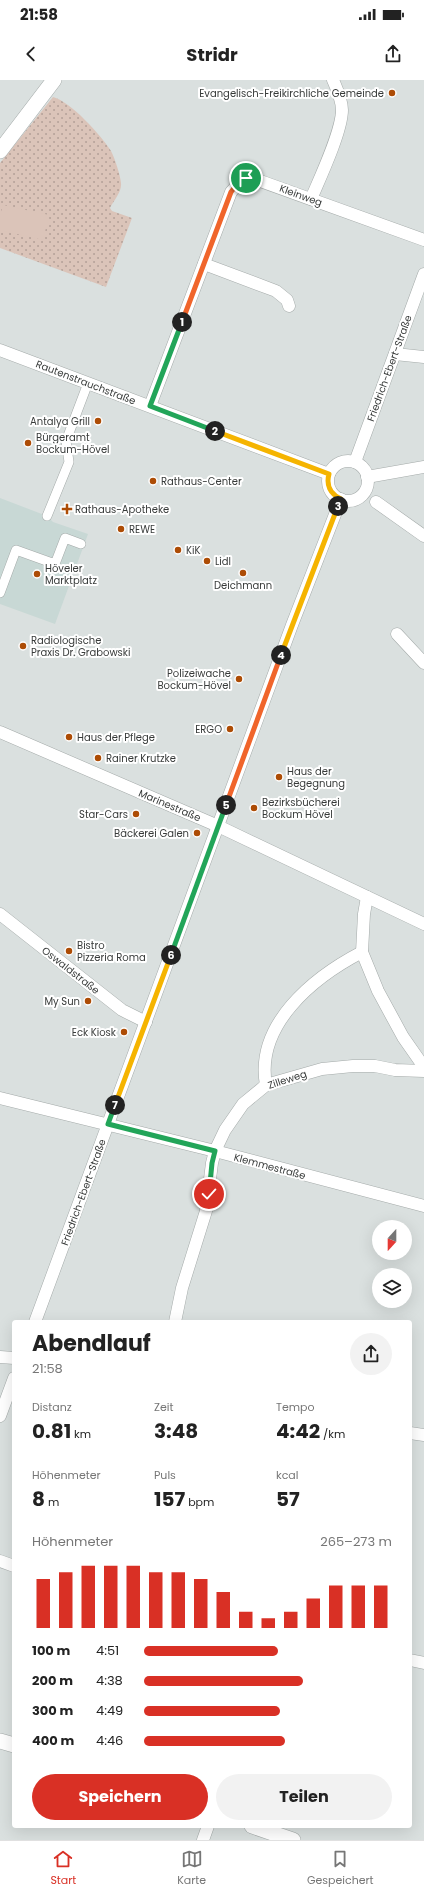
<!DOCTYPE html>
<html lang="de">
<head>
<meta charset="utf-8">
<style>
  body { margin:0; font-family:Poppins,sans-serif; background:#f2f2f2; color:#222; height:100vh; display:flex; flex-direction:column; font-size:15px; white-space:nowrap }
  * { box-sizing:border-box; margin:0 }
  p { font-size:13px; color:#767676 }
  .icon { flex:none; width:22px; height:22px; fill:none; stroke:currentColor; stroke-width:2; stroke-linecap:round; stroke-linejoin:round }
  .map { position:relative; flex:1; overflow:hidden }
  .side { position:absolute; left:12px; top:1240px; width:400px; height:508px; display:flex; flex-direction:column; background:#fff; border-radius:4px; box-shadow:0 4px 16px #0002 }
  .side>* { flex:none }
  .needle { width:26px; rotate:201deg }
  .controls { position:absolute; left:372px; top:1140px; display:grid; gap:8px }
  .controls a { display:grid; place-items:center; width:40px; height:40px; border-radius:50%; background:#fff; box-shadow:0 4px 16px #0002; font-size:20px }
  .pin { position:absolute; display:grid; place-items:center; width:34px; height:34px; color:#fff; margin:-17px; border:2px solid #fff; border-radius:50%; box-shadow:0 1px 4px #0007 }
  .km { position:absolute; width:20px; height:20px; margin:-10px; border-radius:50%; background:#222; color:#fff; font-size:11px; line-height:20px; text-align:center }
  .round { display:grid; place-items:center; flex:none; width:42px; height:42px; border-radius:21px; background:#f2f2f2 }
  .head { display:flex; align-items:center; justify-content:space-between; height:68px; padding:0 20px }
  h1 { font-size:22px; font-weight:700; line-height:30px }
  .stats { display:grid; grid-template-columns:repeat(3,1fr); gap:6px; height:68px; padding:4px 20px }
  .stats div { display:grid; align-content:center }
  .stats b { font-size:20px; font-weight:700 }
  .stats small { font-size:11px; font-weight:400 }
  .stats p { font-size:11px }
  .chart { height:112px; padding:8px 20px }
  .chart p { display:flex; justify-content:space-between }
  .chart svg { width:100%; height:72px; margin-top:4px; stroke:#d93025; stroke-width:6 }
  .cta { display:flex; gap:8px; margin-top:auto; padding:8px 20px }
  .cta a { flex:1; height:46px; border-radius:24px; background:#d93025; color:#fff; font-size:16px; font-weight:700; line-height:46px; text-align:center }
  .cta a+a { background:#f2f2f2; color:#222 }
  ul { padding:0 20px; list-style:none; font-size:13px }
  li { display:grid; grid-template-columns:64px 48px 1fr; align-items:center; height:30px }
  li i { height:10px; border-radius:5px; background:#d93025 }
  .status { display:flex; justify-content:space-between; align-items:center; height:28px; padding:0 20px; background:#fff; direction:ltr }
  .status svg { height:11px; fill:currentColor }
  header { display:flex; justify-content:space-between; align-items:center; height:52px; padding:0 20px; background:#fff; font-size:18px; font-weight:700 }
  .tabs { display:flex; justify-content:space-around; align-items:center; height:56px; border-top:1px solid #e0e0e0; background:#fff; font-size:11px; color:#767676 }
  .tabs a { display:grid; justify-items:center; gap:2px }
  .tabs .current { color:#d93025 }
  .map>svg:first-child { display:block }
</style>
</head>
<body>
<div class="status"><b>21:58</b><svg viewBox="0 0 49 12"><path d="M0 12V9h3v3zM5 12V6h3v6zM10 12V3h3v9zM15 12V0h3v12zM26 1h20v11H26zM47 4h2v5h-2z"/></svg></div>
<header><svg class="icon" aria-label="back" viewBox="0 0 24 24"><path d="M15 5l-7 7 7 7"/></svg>Stridr<svg class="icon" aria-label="share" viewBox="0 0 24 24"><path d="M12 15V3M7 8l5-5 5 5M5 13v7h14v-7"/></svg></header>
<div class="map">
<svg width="424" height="1760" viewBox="0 0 424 1760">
  <defs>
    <pattern id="green-dots" width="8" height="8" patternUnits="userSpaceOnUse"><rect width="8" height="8" fill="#dbc4b9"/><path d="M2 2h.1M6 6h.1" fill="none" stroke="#b3a097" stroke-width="1.8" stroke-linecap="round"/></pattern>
  </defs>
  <rect width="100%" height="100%" fill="#dae0df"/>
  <path fill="#c8d8d5" d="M 0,418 L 47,436 L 53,442 L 88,454 L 55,544 L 0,524 Z"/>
  <path fill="url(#green-dots)" d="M 53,17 C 71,22 101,55 111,71 C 115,79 120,94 121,103 C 122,112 114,120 110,128 L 112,131 L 132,138 L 106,207 L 0,168 L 0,83 Z"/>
  <path fill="#dbc4b9" d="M 3,125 L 49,135 L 43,160 L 0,150 L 0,136 Z"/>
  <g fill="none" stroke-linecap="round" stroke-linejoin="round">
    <defs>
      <g id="pedestrian">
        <path d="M 47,436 L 69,382 L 66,361 L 88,303"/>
        <path d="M 0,513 L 16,470 L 55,484 L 65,458 L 81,464"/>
      </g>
      <g id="minor">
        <path d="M 311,119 C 320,98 342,51 342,30 C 342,20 337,9 333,0"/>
        <path d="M 204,184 L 276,211 L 287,220 L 289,226"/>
        <path d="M 0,270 L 329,394"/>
        <path d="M 395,274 L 424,277"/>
        <path d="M 150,326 L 231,112 L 242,100 L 252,98 L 424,160"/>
        <circle cx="348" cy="401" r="20"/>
        <path d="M 355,382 L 424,194"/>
        <path d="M 367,397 L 424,387"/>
        <path d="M 376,422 L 424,456"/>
        <path d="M 397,554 L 424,583"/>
        <path d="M 0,652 L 218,746 L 424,844"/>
        <path d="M 367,817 L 364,834 L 362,872 L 378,911 L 403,957 L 424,987"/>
        <path d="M 0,834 L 122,930 L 146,942"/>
        <path d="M 266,1005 C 255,944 314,897 362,872"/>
        <path d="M 0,1018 L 215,1071 L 424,1126"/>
        <path d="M 35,1242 L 292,545 L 341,419"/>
        <path d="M 175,1242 L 182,1208 L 206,1131 L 212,1083 L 215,1071 L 225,1050 L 243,1024 L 266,1005 L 322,989 L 353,986 L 375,986 L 395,990 L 424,991"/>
        <path d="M 0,1277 L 14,1278"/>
        <path d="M 0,1336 L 14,1298"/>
        <path d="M 410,1353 L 424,1355"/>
        <path d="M 0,1481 L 14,1486"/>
        <path d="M 410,1580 L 424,1583"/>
        <path d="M 203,1760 L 208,1746"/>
      </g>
      <g id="tertiary">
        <path d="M 0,71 L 54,0"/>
        <path d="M 0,1661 L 14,1665"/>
        <path d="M 252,1746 L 293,1760"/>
      </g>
    </defs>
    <use href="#pedestrian" stroke="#a4aaa9" stroke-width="10"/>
    <use href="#minor" stroke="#a4aaa9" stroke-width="13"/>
    <use href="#tertiary" stroke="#a4aaa9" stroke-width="16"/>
    <use href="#pedestrian" stroke="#fff" stroke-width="9"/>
    <use href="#minor" stroke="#fff" stroke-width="12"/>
    <use href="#tertiary" stroke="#fff" stroke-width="15"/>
  </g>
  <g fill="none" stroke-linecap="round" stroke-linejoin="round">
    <defs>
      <path id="split-1" d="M 182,242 L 231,112 L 238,103 L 246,98"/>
      <path id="split-2" d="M 182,242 L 150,326 L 215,351"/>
      <path id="split-3" d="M 215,351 L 329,394 C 326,405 330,414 341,419 L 338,426"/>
      <path id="split-4" d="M 281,575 L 338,426"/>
      <path id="split-5" d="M 226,725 L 281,575"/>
      <path id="split-6" d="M 171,875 L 226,725"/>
      <path id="split-7" d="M 115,1025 L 171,875"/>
      <path id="split-8" d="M 115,1025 L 108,1044 L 215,1071 L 212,1083 L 209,1114"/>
    </defs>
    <use href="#split-1" stroke="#fff" stroke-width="8"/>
    <use href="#split-2" stroke="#fff" stroke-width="8"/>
    <use href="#split-3" stroke="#fff" stroke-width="8"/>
    <use href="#split-4" stroke="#fff" stroke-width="8"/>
    <use href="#split-5" stroke="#fff" stroke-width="8"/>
    <use href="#split-6" stroke="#fff" stroke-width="8"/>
    <use href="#split-7" stroke="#fff" stroke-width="8"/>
    <use href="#split-8" stroke="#fff" stroke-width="8"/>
    <use href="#split-1" stroke="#f0652b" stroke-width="5"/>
    <use href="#split-2" stroke="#22a559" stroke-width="5"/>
    <use href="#split-3" stroke="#f5b400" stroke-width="5"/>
    <use href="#split-4" stroke="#f5b400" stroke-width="5"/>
    <use href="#split-5" stroke="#f0652b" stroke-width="5"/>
    <use href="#split-6" stroke="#22a559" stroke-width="5"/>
    <use href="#split-7" stroke="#f5b400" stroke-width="5"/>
    <use href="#split-8" stroke="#22a559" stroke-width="5"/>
  </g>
  <g fill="#ad4c05" stroke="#fff" stroke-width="1.5">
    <circle cx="392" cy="13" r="4"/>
    <circle cx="98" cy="341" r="4"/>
    <circle cx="28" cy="363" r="4"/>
    <circle cx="153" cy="401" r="4"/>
    <path d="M65 423h4v4h4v4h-4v4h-4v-4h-4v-4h4z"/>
    <circle cx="121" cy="449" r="4"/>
    <circle cx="178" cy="470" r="4"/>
    <circle cx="207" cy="481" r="4"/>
    <circle cx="243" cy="493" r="4"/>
    <circle cx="37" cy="494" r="4"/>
    <circle cx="23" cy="566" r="4"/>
    <circle cx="239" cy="599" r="4"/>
    <circle cx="230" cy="649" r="4"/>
    <circle cx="69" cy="657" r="4"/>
    <circle cx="98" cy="678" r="4"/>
    <circle cx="279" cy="697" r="4"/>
    <circle cx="254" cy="728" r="4"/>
    <circle cx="136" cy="734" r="4"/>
    <circle cx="197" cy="753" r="4"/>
    <circle cx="69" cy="871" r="4"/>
    <circle cx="88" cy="921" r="4"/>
    <circle cx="124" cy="952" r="4"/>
  </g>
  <g text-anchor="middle" stroke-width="4" stroke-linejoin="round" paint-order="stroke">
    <g font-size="10" fill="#383b3a" stroke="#fff" text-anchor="start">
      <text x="384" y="17" text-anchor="end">Evangelisch-Freikirchliche Gemeinde</text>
      <text x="90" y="345" text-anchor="end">Antalya Grill</text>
      <text x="36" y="361">Bürgeramt<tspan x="36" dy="12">Bockum-Hövel</tspan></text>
      <text x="161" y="405">Rathaus-Center</text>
      <text x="75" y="433">Rathaus-Apotheke</text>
      <text x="129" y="453">REWE</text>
      <text x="186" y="474">KiK</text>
      <text x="215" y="485">Lidl</text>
      <text x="45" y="492">Höveler<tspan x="45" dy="12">Marktplatz</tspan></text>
      <text x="243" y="509" text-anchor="middle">Deichmann</text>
      <text x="31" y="564">Radiologische<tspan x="31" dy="12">Praxis Dr. Grabowski</tspan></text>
      <text x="231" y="597" text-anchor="end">Polizeiwache<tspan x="231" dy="12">Bockum-Hövel</tspan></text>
      <text x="222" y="653" text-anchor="end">ERGO</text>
      <text x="77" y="661">Haus der Pflege</text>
      <text x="106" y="682">Rainer Krutzke</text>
      <text x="287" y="695">Haus der<tspan x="287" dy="12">Begegnung</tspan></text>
      <text x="262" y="726">Bezirksbücherei<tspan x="262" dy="12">Bockum Hövel</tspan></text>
      <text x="128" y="738" text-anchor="end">Star-Cars</text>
      <text x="189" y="757" text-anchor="end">Bäckerei Galen</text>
      <text x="77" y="869">Bistro<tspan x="77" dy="12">Pizzeria Roma</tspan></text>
      <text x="80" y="925" text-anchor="end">My Sun</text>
      <text x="116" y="956" text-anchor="end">Eck Kiosk</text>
    </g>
    <g font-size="10" fill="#383b3a" stroke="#fff">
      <text transform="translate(301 115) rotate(20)" y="4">Kleinweg</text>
      <text transform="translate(389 288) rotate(-70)" y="4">Friedrich-Ebert-Straße</text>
      <text transform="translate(86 302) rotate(21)" y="4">Rautenstrauchstraße</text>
      <text transform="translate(170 725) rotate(23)" y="4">Marinestraße</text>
      <text transform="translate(71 890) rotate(38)" y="4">Oswaldstraße</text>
      <text transform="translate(287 999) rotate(-18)" y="4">Zilleweg</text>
      <text transform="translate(270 1086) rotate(15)" y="4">Klemmestraße</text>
      <text transform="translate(83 1112) rotate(-70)" y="4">Friedrich-Ebert-Straße</text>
    </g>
  </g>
</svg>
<div class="controls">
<a><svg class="needle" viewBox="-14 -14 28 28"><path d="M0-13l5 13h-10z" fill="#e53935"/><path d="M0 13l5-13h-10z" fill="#767676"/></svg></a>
<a><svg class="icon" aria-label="layers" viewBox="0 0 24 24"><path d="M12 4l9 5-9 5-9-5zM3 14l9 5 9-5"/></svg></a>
</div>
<div class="pin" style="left:246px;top:98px;background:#1e9e55"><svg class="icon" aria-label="arrive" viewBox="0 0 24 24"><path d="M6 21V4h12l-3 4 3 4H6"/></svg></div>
<div class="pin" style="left:209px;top:1114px;background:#d93025"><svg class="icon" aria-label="check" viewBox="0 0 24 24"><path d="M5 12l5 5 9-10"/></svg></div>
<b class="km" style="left:182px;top:242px">1</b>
<b class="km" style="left:215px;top:351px">2</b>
<b class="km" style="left:338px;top:426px">3</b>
<b class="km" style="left:281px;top:575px">4</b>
<b class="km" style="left:226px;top:725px">5</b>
<b class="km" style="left:171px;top:875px">6</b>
<b class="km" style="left:115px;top:1025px">7</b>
<section class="side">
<div class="head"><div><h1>Abendlauf</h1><p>21:58</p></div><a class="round"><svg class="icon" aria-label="share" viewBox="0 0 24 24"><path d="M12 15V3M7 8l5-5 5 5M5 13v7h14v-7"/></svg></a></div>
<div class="stats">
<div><p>Distanz</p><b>0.81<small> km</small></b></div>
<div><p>Zeit</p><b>3:48</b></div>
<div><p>Tempo</p><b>4:42<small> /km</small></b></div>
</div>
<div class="stats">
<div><p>Höhenmeter</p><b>8<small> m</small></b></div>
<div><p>Puls</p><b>157<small> bpm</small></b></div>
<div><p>kcal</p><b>57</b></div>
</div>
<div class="chart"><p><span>Höhenmeter</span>265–273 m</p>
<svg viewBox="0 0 160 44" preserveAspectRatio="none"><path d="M5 44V14M15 44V10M25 44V6M35 44V6M45 44V6M55 44V10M65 44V10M75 44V14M85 44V22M95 44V34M105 44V38M115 44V34M125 44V26M135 44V18M145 44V18M155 44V18"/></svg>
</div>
<ul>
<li><b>100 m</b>4:51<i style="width:54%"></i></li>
<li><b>200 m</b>4:38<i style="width:64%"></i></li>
<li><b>300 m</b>4:49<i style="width:55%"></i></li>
<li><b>400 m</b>4:46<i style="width:57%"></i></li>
</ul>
<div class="cta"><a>Speichern</a><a>Teilen</a></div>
</section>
</div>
<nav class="tabs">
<a class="current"><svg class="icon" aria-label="home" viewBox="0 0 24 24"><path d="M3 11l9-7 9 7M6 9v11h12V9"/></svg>Start</a>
<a><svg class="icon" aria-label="map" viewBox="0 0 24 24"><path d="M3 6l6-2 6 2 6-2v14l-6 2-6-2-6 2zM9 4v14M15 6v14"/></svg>Karte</a>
<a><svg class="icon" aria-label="saved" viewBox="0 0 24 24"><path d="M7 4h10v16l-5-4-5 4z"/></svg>Gespeichert</a>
</nav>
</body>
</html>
